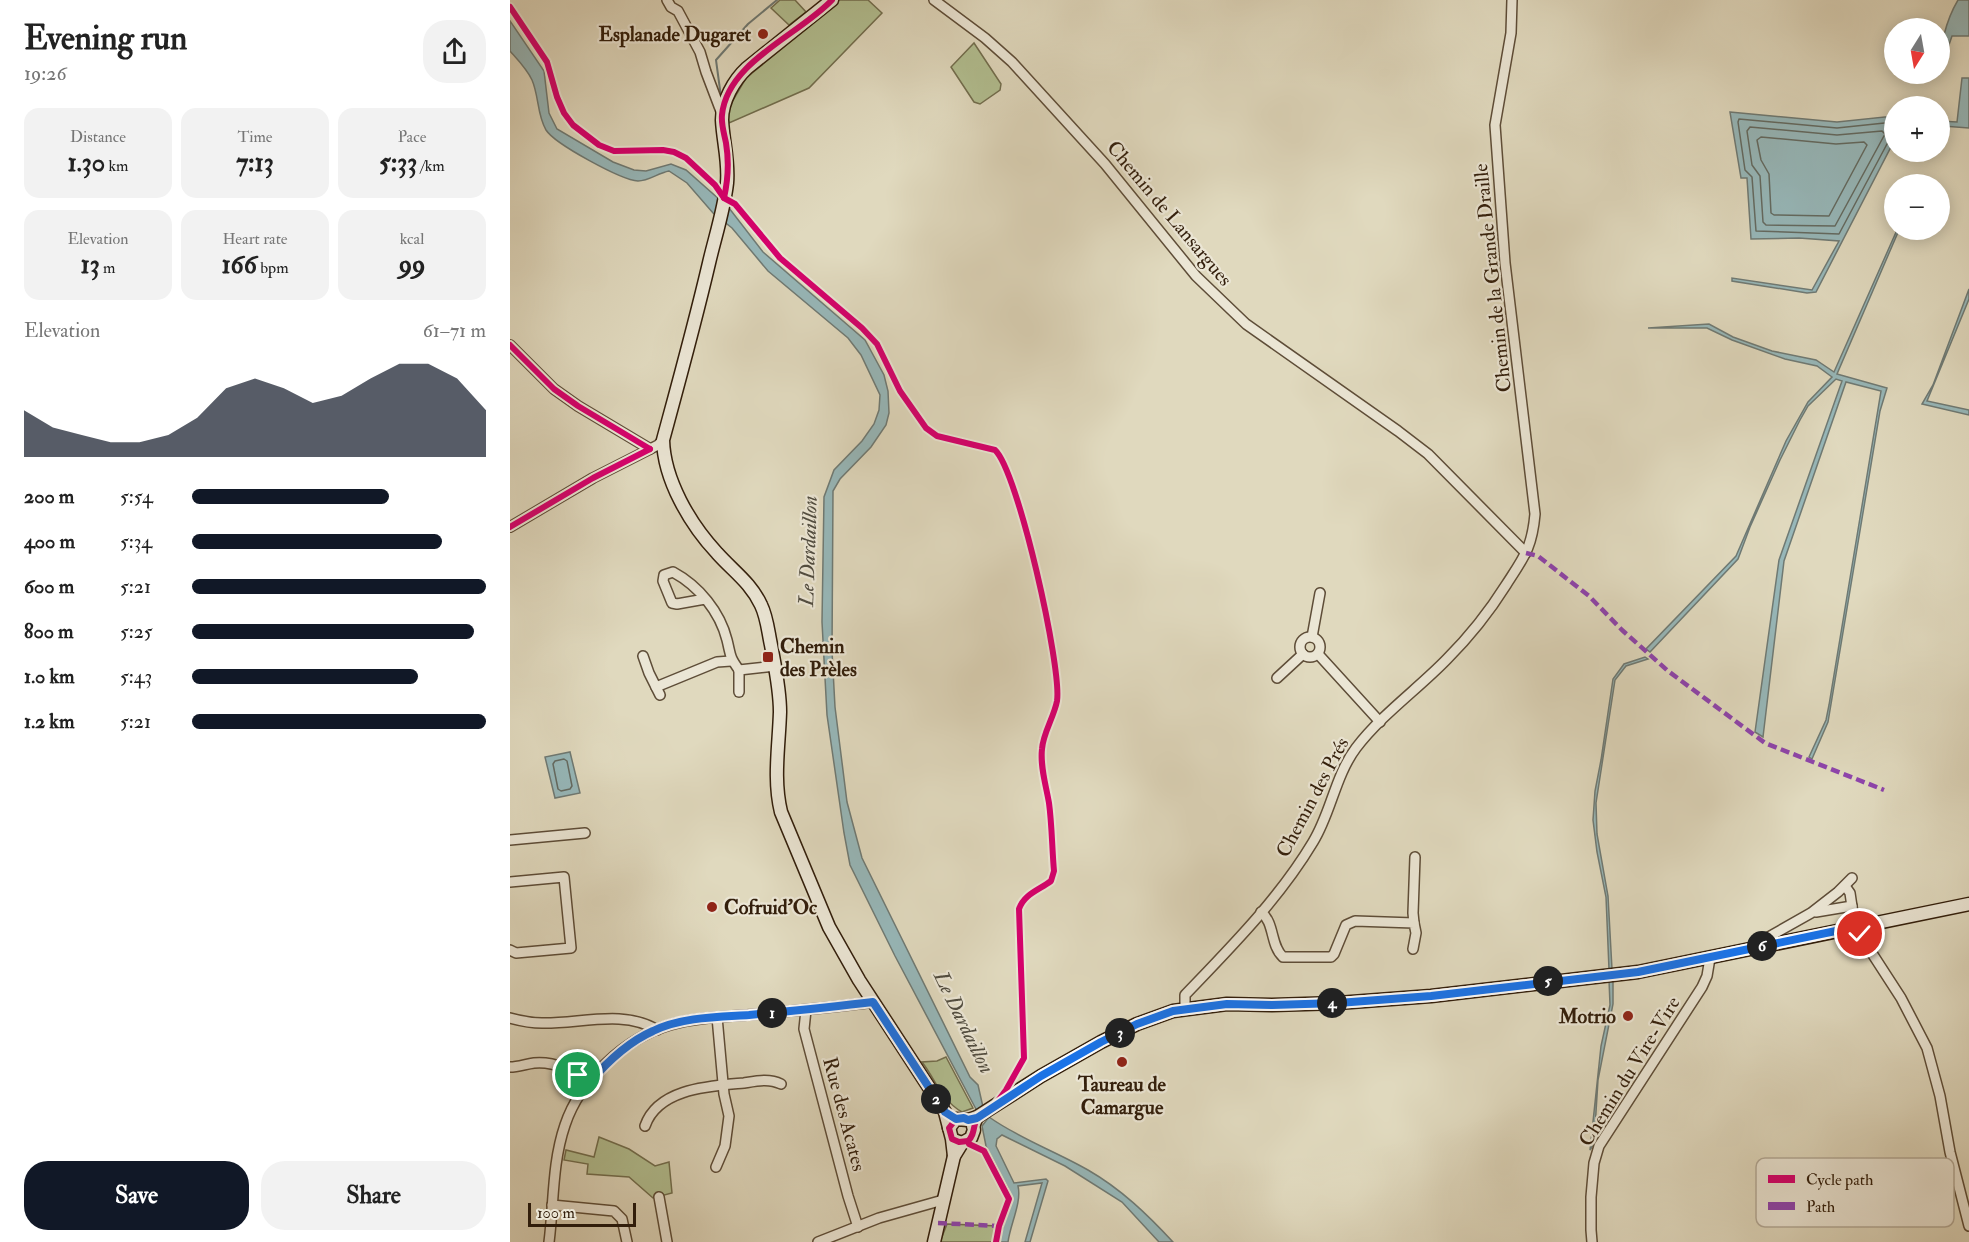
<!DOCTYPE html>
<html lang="en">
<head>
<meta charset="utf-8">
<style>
  body { margin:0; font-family:"IM FELL Double Pica",serif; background:#f2f2f2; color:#222; height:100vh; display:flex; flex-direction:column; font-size:22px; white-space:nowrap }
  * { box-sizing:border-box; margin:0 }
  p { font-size:20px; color:#767676 }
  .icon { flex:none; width:33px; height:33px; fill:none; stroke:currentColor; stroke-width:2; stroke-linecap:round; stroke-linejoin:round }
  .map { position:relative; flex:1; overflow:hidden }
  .sheet { display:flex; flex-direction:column; background:#fff; width:510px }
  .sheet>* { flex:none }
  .needle { width:39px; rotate:191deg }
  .buttons { position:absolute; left:1374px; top:18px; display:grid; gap:12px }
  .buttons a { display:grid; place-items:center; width:66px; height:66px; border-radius:50%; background:#fff; box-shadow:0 3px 15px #0003; font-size:30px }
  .scale { position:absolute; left:18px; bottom:15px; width:108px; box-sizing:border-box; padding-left:6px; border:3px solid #321e0b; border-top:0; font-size:16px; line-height:21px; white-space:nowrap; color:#321e0b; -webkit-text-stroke:4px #ebe6d5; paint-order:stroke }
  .pin { position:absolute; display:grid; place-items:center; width:51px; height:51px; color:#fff; margin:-26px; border:3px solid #fff; border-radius:50%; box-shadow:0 2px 6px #0007 }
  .km { position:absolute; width:30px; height:30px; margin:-15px; border-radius:50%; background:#222; color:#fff; font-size:16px; line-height:30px; text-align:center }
  .round { display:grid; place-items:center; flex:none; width:63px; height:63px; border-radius:24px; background:#f2f2f2 }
  .head { display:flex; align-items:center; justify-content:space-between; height:102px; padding:0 24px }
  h1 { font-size:33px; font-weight:700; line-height:45px }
  .stats { display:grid; grid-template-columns:repeat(3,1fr); gap:9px; height:102px; padding:6px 24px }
  .stats div { display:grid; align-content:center; border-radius:15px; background:#f2f2f2; text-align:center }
  .stats b { font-size:26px; font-weight:700 }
  .stats small { font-size:16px; font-weight:400 }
  .stats p { font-size:16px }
  .chart { height:168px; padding:12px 24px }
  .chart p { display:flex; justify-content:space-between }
  .chart svg { width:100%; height:108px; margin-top:6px; fill:#111827; opacity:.7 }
  .primary-button { display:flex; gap:12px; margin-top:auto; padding:12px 24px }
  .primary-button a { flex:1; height:69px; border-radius:24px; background:#111827; color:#fff; font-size:24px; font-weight:700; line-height:69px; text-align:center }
  .primary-button a+a { background:#f2f2f2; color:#222 }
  ul { padding:0 24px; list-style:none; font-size:20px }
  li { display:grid; grid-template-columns:96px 72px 1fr; align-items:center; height:45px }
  li i { height:15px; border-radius:8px; background:#111827 }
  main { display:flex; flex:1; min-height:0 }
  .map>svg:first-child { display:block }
</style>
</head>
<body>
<main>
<section class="sheet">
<div class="head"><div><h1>Evening run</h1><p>19:26</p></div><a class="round"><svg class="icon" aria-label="share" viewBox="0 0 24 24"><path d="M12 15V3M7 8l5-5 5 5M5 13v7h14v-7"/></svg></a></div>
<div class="stats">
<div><p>Distance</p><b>1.30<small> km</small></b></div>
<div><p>Time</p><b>7:13</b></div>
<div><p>Pace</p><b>5:33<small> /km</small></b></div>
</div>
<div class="stats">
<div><p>Elevation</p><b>13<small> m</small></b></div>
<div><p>Heart rate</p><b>166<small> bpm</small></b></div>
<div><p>kcal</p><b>99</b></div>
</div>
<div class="chart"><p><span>Elevation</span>61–71 m</p>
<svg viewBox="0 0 160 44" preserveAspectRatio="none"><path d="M0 44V25L10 32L20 35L30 38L40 38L50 35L60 28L70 16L80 12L90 16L100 22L110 19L120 12L130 6L140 6L150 12L160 25V44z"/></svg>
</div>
<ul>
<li><b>200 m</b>5:54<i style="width:67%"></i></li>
<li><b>400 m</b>5:34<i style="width:85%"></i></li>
<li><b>600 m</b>5:21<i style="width:100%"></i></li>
<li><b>800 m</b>5:25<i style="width:96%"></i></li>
<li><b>1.0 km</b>5:43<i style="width:77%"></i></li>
<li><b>1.2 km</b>5:21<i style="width:100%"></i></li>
</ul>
<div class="primary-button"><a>Save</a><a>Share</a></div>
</section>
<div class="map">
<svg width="1459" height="1242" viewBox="0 0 1459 1242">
  <rect width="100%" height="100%" fill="#e0d9be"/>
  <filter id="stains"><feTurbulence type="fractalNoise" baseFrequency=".00333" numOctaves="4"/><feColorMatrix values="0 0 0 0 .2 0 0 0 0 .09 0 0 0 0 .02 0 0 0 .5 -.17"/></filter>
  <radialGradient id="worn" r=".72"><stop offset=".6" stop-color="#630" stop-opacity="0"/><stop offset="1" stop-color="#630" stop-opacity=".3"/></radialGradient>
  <g fill="#b2bf91" stroke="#726e4e" stroke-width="1.5">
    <path d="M 270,0 L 285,0 L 296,12 L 279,25 L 261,8 Z"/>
    <path d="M 328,0 L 358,0 L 372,13 L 299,88 L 219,123 L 217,115 L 219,107 L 236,78 L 325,5 Z"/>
    <path d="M 464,43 L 491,84 L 490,90 L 470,104 L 464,102 L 441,67 Z"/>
    <path d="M 436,1057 L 463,1108 L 452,1112 C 431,1100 426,1080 412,1062 L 427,1061 Z"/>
    <path d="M 89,1137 L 119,1149 L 145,1166 L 159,1162 L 162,1193 L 143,1198 L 119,1177 L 77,1174 L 78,1164 L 54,1160 L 56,1150 L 84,1157 Z"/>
    <path d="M 437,1224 L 489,1226 L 486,1242 L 430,1242 Z"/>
  </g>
  <g fill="#97b8ba" stroke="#6f7a74" stroke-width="1.5">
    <path d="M 1448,0 L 1459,0 L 1459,36 L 1442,36 L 1430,71 C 1429,48 1436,20 1448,0 Z"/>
    <path d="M 0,21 L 34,71 L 39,113 L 47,129 L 103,162 L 124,170 L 136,171 L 161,164 L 176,170 L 219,208 L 253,252 L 355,340 L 374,375 L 378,391 L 379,413 L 376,425 L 361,447 L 330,479 L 323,491 L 322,651 L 325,707 L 337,802 L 352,858 L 460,1077 L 468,1085 L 473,1107 L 467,1111 L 385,956 L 340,865 L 334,833 L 317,715 L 312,622 L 314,497 L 324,470 L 352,441 L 364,424 L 369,410 L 370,395 L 351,355 L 338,338 L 258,271 L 222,228 L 203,213 L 177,183 L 159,171 C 148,173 139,181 128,181 C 111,180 45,144 36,130 C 27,115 29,96 22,80 C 17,69 8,60 0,51 Z"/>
    <path d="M 1452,78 L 1459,78 L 1459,128 L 1433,126 L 1430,134 L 1430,121 L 1447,122 Z"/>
    <path d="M 1220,112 L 1327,122 L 1384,116 L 1384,141 L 1306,292 L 1297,293 L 1222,281 L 1222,278 L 1302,290 L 1329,241 L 1289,238 L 1241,239 L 1237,178 L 1231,178 Z"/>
    <path d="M 1387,230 L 1389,230 L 1327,374 L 1377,388 L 1370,411 L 1318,722 L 1302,759 L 1299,757 L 1316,720 L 1319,705 L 1371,391 L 1336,382 L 1274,561 L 1253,737 L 1245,732 L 1269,560 L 1332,381 L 1326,379 L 1298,406 L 1290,420 L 1270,460 L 1240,527 L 1228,559 L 1140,652 L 1136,649 L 1226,556 L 1276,441 L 1298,402 L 1322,377 L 1307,366 L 1275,359 L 1222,340 L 1197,328 L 1138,328 L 1199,324 L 1223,337 L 1262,351 L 1306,360 L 1324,372 Z"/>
    <path d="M 1459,289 L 1459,299 L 1417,401 L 1459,410 L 1459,415 L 1412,404 L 1423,385 Z"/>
    <path d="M 1135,657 L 1138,659 L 1116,666 L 1105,680 L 1086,803 L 1087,834 L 1098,896 L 1102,969 L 1099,969 L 1096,897 L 1087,852 L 1083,820 L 1085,791 L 1091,760 L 1103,679 L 1114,664 Z"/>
    <path d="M 60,752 L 70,793 L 45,798 L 35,757 Z"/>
    <path d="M 1099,980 L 1103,980 L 1103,1004 L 1088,1080 L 1084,1144 L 1080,1150 L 1091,1046 L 1100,1005 Z"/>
    <path d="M 479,1117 C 510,1139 545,1151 578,1170 C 611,1189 637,1214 663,1242 L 649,1242 L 612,1202 L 555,1166 L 492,1135 L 487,1139 L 486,1146 L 504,1183 L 536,1179 L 538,1181 L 520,1242 L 515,1242 L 532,1183 L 508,1186 C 512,1202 500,1225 498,1242 L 489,1242 L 501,1197 L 498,1188 L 476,1146 L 472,1126 Z"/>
  </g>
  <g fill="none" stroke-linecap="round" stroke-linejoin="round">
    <g stroke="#646b62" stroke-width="1.5">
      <path d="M 1384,122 L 1327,128 L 1229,119 L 1228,122 L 1235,170 L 1242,177 L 1246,231 L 1329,234 L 1377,144 L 1380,141 L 1384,140"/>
      <path d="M 1240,127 L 1327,135 L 1372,131 L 1375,134 L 1325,226 L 1256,225 L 1253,222 L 1250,176 L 1242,165 L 1237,131 Z"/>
      <path d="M 1251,137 L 1326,144 L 1354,142 L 1357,145 L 1319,216 L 1264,215 L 1261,213 L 1259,174 L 1251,160 L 1247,140 Z"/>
      <path d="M 54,759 L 57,761 L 62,786 L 60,789 L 51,791 L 48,789 L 43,764 L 45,761 Z"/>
    </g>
    <path stroke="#6f7a74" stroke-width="2" d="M 211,97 L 206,60 L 238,24 L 267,0"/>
    <defs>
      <g id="street">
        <path d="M 157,0 L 161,7 L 168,11 L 190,52 L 196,72 L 212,114"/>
        <path d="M 424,0 L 475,38 L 502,62 L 595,164 L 686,276 L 736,324 L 888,431 L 918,454 L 1016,553"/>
        <path d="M 0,345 L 44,389 L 68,406 L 140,449"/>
        <path d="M 0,527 L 83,478 L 148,445 L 153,440"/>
        <path d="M 195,599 L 167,604 L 162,603 L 153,581 L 154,575 L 163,572 C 189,586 210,612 217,640 C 221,656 219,656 229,670"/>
        <path d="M 802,637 L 810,593"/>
        <circle cx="800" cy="647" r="10"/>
        <path d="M 808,654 L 870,722"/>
        <path d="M 133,656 L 139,673 L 150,695"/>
        <path d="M 229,670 L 265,666"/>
        <path d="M 229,670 L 229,692"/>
        <path d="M 767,678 L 793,654"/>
        <path d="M 146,687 L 207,662 L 221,661"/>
        <path d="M 0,840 L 75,833"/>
        <path d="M 0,882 L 54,877 L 61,948 L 6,953 L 0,950"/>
        <path d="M 1335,886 L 1340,893 L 1345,927 L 1391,998 L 1417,1048 L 1430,1096 L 1440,1152 L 1459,1226"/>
        <path d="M 751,912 C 765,923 760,945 773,957 L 821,957 L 824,954 L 836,925 L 845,921 L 904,923 L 906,933 L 903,949"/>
        <path d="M 1306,912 L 1342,906"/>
        <path d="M 904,923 L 903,913 L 905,857"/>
        <path d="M 1241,947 L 1301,913 L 1328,892 L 1342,878"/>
        <path d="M 675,1009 L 675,995 C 720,948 769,899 803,842 C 821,813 825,776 846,748 C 872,714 908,689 937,659 C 960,636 979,612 996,585 C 1014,557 1022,548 1025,514 L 995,263 L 985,125 L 1001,33 L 1002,0"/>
        <path d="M 296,1010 L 294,1029 L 338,1196 L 348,1227"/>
        <path d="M 0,1018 C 11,1021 21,1023 32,1023 C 69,1024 114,1009 147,1030"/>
        <path d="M 0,1067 C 8,1067 16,1064 24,1063 C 46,1061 62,1071 79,1083"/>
        <path d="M 135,1126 C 148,1088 201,1086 234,1083 C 246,1081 259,1078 271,1084"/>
        <path d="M 206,1167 L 215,1146 L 219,1116 L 214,1094 L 207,1017"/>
        <path d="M 149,1197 L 157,1242"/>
        <path d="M 42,1205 L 104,1211 L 112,1219 L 117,1242"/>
        <path d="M 39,1242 C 44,1203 42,1163 55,1125 C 70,1080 115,1038 160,1025 C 184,1018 211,1017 237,1015 C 279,1011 321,1008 363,1002"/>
        <path d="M 308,1242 L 369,1218 L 433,1200"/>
        <path d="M 1082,1242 L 1081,1230 L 1081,1197 L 1084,1163 L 1089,1146 L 1192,987 L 1197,976 L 1200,958"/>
      </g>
      <g id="secondary">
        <path d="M 322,0 L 237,68 C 224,80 212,101 212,120 C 213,141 219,161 217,183 C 214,210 205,237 199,263 C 185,323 169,381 153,440 C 154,480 180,524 207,553 C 223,571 241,583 251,605 C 257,617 258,631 261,645 C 265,667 270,689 270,712 C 269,746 263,779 271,812 L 319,927 L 349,980 L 435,1112 L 442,1139 L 444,1156"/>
        <path d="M 439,1128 L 446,1119 L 458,1120 L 467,1117 L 531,1076 L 591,1042 L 627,1024 L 663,1011 L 717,1004 L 762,1005 L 828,1003 L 921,996 L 1128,972 L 1459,904"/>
        <path d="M 444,1140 L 452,1143 L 461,1138 L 464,1130 L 463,1126 L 467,1117"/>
        <path d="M 424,1242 L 444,1156 L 452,1143"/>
      </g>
    </defs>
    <use href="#street" stroke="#5e4d38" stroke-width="12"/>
    <use href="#secondary" stroke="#321e0b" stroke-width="15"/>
    <use href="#street" stroke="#ebe6d5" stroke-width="9"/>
    <use href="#secondary" stroke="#ebe6d5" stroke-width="12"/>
    <g stroke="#8e44ad" stroke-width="4.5" stroke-dasharray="9 4.5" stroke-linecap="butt">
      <path d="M 1016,553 L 1028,556 L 1079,596 L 1112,630 L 1158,671 L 1255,743 L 1374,790"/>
      <path d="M 428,1223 L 489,1226"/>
    </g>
    <defs>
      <g id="cycleway">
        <path d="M 0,7 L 37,62 L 47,97 L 54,113 L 63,125 L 89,145 L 104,151 L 153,150 L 164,152 L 176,158 L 205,185 L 214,198 L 225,204 L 270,258 L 352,328 L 367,344 L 390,391 L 416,428 L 427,436 L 485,450 C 508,471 552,668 547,701 C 544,717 533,733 532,749 C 530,767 536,785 539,803 C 542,825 542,849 544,871 L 541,881 C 529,890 514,894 509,909 L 514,1058 L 496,1090 L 484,1106 L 467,1117 L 458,1120 L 446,1119 L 439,1128 L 442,1139 L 449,1142 L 458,1141 C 465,1135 463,1126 467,1117"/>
        <path d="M 214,198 C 218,180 219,161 216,143 C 214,133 211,124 212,115 C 217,62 289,35 322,0"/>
        <path d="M 0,345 L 44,389 L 68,406 L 140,449"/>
        <path d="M 0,527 L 83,478 L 140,449"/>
        <path d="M 458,1141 L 459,1144 L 474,1151 L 499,1199 L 489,1226 L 486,1242"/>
      </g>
    </defs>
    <use href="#cycleway" stroke="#ebe6d5" stroke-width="10"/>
    <use href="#cycleway" stroke="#d6006c" stroke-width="6"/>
  </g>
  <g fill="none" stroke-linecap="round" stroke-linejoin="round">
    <defs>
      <path id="route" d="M 68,1075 L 79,1083 C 97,1062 118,1042 143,1031 C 172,1017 208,1017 239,1015 C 281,1011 322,1007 363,1002 L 435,1112 L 446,1119 L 454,1118 L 458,1120 L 467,1118 L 531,1076 L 591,1042 L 627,1024 L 663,1011 L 717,1004 L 762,1005 L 828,1003 L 921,996 L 1128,972 L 1345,927 L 1350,934"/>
    </defs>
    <use href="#route" stroke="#fff" stroke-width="12"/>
    <use href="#route" stroke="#1a73e8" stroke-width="8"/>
  </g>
  <g fill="#8f2418" stroke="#ebe6d5" stroke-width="2">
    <circle cx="253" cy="34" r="6"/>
    <rect x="252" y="651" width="12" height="12" rx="3"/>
    <circle cx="202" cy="907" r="6"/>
    <circle cx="1118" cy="1016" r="6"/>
    <circle cx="612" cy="1062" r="6"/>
  </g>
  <g text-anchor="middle" stroke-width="4.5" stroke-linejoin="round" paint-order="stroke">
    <g font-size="20" font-weight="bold" fill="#321e0b" stroke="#ebe6d5" text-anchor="end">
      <text x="241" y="41">Esplanade Dugaret</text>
      <text x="270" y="653" text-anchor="start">Chemin<tspan x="270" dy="23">des Prèles</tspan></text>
      <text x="214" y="914" text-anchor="start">Cofruid’Oc</text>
      <text x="1106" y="1023">Motrio</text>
      <text x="612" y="1091" text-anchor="middle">Taureau de<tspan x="612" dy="23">Camargue</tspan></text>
    </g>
    <g font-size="20" fill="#321e0b" stroke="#ebe6d5">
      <text transform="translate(660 213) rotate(50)" y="7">Chemin de Lansargues</text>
      <text transform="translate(982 278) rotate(-96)" y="7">Chemin de la Grande Draille</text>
      <text transform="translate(802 797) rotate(-62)" y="7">Chemin des Prés</text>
      <text transform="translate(1119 1071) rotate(-58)" y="7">Chemin du Vire-Vire</text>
      <text transform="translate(335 1114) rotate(75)" y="7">Rue des Acates</text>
    </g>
    <g font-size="21" font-style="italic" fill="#504c40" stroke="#ebe6d5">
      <text transform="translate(298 551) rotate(-88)" y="7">Le Dardaillon</text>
      <text transform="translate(454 1022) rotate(64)" y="7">Le Dardaillon</text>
    </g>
  </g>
  <rect x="1246" y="1158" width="198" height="69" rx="9" fill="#ebe6d5" stroke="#b4aa98" stroke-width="1.5"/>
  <rect x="1258" y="1175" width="27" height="8" fill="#d6006c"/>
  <rect x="1258" y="1202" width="27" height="8" fill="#8e44ad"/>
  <g font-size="16" fill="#321e0b">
    <text x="1296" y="1185">Cycle path</text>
    <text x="1296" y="1212">Path</text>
  </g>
  <rect width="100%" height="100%" filter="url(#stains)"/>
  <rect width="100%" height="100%" fill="url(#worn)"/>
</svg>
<div class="buttons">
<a><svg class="needle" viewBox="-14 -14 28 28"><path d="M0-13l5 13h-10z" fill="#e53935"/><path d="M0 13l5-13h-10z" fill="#767676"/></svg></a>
<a>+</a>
<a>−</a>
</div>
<div class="scale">100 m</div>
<div class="pin" style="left:68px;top:1075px;background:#1e9e55"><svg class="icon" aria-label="arrive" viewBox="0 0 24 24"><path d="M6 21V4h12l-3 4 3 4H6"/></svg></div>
<div class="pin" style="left:1350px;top:934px;background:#d93025"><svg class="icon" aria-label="check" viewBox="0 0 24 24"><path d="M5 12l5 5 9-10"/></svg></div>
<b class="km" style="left:262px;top:1013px">1</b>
<b class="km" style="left:426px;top:1099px">2</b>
<b class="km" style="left:610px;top:1033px">3</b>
<b class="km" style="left:822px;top:1003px">4</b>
<b class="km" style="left:1038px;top:981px">5</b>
<b class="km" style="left:1252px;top:946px">6</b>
</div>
</main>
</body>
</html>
